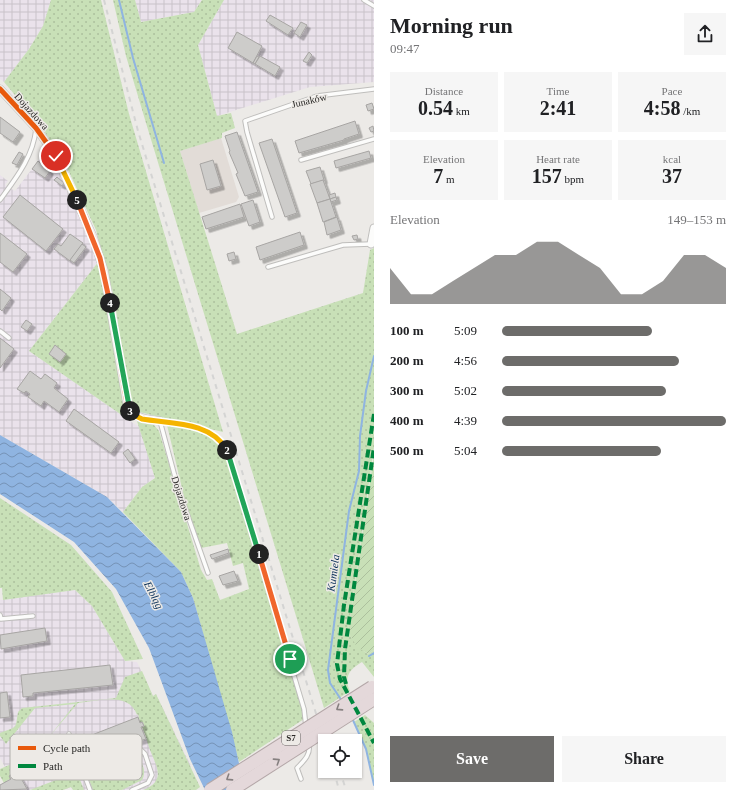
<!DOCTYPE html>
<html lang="en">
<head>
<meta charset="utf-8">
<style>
  body { margin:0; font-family:"Times New Roman",serif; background:#f6f6f6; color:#202124; height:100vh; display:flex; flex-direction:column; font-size:15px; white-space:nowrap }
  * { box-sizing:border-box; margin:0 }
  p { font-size:13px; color:#757577 }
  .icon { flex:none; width:22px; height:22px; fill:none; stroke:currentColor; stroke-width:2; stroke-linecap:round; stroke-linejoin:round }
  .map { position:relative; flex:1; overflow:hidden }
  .sheet { display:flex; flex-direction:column; background:#fff; width:368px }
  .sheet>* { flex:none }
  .fabs { position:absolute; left:318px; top:734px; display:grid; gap:8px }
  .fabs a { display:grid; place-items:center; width:44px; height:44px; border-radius:0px; background:#fff; box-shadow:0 1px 3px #0004; font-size:20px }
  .pin { position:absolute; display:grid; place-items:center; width:34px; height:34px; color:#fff; margin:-17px; border:2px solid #fff; border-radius:50%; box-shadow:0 1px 4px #0007 }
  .km { position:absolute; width:20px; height:20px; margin:-10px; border-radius:50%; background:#222; color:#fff; font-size:11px; line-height:20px; text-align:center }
  .round { display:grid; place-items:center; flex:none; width:42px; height:42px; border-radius:0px; background:#f6f6f6 }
  .summary { display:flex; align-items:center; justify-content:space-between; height:68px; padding:0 16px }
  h1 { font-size:22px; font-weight:700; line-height:30px }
  .figures { display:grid; grid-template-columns:repeat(3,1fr); gap:6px; height:68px; padding:4px 16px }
  .figures div { display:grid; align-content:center; border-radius:0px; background:#f6f6f6; text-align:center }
  .figures b { font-size:20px; font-weight:700 }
  .figures small { font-size:11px; font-weight:400 }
  .figures p { font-size:11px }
  .chart { height:112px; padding:8px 16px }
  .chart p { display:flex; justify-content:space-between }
  .chart svg { width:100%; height:72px; margin-top:4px; fill:#6d6c6a; opacity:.7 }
  .primary-button { display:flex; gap:8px; margin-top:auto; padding:8px 16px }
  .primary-button a { flex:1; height:46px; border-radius:0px; background:#6d6c6a; color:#fff; font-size:16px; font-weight:700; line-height:46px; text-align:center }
  .primary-button a+a { background:#f6f6f6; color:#202124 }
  ul { padding:0 16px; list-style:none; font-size:13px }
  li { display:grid; grid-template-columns:64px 48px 1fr; align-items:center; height:30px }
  li i { height:10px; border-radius:5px; background:#6d6c6a }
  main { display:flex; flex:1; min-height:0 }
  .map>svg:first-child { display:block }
</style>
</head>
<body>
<main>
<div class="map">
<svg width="374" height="790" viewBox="0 0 374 790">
  <defs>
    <pattern id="industrial-grid" width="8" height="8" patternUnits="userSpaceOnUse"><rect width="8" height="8" fill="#eae2eb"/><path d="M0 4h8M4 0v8" fill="none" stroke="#c9c2c9"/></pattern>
    <pattern id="grass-dots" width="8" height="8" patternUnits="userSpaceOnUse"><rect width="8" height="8" fill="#c8e0b7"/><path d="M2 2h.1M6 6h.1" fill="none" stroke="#acc09d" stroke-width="1.8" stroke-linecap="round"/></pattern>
    <pattern id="garden-furrows" width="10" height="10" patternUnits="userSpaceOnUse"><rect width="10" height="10" fill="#c8e0b7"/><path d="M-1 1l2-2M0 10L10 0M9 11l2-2" fill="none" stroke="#acc09d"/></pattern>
    <pattern id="water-waves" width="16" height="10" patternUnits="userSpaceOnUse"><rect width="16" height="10" fill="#8fb4e1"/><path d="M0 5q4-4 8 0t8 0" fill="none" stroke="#7592b6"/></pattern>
    <filter id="shadow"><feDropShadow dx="3.5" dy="3.5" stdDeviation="0" flood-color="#0004"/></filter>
  </defs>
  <rect width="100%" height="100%" fill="#eceae7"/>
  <path fill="#e2dcd7" d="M 221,138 L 239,197 L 236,202 L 199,213 L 180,151 Z"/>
  <g fill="url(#industrial-grid)">
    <path d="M 0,0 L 51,0 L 43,26 L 29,49 L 4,82 L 0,79 Z"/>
    <path d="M 135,0 L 202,0 L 194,12 L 141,22 Z"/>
    <path d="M 224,0 L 374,0 L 374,82 L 310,87 L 217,116 L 198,45 Z"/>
    <path d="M 48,148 L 73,197 L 99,261 L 29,351 L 139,427 L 155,478 L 142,487 L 123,512 L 107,497 L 0,435 L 0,175 L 8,181 L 5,185 L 15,191 Z"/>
    <path d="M 75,590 L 92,606 L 125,661 L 137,662 L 153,696 L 156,694 L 191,766 L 150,790 L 73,790 L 71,787 L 63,790 L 0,790 L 0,785 L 11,778 L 0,758 L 0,600 Z"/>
  </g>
  <g fill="url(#grass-dots)">
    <path d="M 51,0 L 101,0 L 129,114 L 223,432 L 131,410 L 114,297 L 96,230 L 64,161 L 40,125 L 4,82 L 29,49 L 43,26 Z"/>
    <path d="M 113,0 L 135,0 L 141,22 L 194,12 L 202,0 L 224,0 L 198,45 L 217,116 L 231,113 L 235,128 L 222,133 L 222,138 L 180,151 L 237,334 L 363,293 L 370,250 L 374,248 L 374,447 L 348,632 C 354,641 358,648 368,654 L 374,650 L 374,677 L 362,662 C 350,669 343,677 350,691 L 324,708 L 146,123 L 126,56 Z"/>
    <path d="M 99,261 L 106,292 L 126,418 L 29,351 Z"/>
    <path d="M 137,421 L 154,425 L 159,431 L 201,570 L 207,580 L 212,579 L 220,600 L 249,589 L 243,563 L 233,566 L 227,543 L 201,548 L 185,501 L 167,425 C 196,425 216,432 229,459 L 301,703 L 304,719 L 239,762 L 193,598 L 181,572 L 123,512 L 142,487 L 155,478 Z"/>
    <path d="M 0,498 L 71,545 L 112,592 L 143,659 L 125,661 L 92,606 L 75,590 L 3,600 L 2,588 L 0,588 Z"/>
    <path d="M 142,671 L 153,696 L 156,694 L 200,787 L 196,790 L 143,790 C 166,781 157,767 150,750 C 147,741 146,736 142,727 L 144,726 L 143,722 L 140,722 L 138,714 L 137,715 C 129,691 97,701 78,703 L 49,737 L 75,704 L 35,708 L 6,744 L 0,736 L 0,733 C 18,726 15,730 18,712 L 22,708 L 116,698 L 125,677 Z"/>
    <path d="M 365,715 L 374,723 L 374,785 L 366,749 L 354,722 Z"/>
    <path d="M 127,754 C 140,753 148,770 142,780 L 122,790 L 93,790 L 88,777 L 90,769 Z"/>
    <path d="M 9,765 L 12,766 L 17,771 L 10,775 L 11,778 L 4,783 L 0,776 L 0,769 Z"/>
    <path d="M 77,772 L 84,790 L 73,790 L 71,787 L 63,790 L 30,790 Z"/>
  </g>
  <path fill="url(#garden-furrows)" d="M 374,454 L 374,650 L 368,654 L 357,647 L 348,632 Z"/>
  <path fill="url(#water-waves)" d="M 0,435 L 107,497 L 181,572 L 193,598 L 232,732 L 245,790 L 205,790 L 190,759 L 149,648 L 116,589 L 74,542 L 0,494 Z"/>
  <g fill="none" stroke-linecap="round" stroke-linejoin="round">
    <g stroke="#8fb4e1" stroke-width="2">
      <path d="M 119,0 L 133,58 L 164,163"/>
      <path d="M 369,656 L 374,653"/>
      <path d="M 342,701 L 330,683 L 328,670 L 349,511 L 359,471 L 360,436 L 366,391 L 374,356"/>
      <path d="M 352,718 L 366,749 L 374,785"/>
    </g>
  </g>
  <g fill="#cdccca" stroke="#a7a5a3" filter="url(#shadow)">
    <path d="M 270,15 L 293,28 L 288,35 L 266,21 Z"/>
    <path d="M 301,22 L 307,25 L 300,37 L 294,33 Z"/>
    <path d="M 237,32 L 262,46 L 253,63 L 228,48 Z"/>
    <path d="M 309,52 L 312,55 L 307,63 L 303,61 Z"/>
    <path d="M 257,56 L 259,57 L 255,64 L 253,63 Z"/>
    <path d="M 260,56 L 280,67 L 275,76 L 255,64 Z"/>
    <path d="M 372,103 L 374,109 L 368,111 L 366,105 Z"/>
    <path d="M 0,117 L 20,132 L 13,142 L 0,133 Z"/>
    <path d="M 355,121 L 359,134 L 344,139 L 344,140 L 299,153 L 295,141 Z"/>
    <path d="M 373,126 L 374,131 L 371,132 L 369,128 Z"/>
    <path d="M 237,132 L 258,192 L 245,196 L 236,174 L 238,173 L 229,152 L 230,151 L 225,136 Z"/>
    <path d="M 272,139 L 297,213 L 285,217 L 259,143 Z"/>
    <path d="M 369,151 L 371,158 L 336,168 L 334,161 Z"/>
    <path d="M 19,152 L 23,154 L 17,165 L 12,163 Z"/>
    <path d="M 213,160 L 221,186 L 207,190 L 200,164 Z"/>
    <path d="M 38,161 L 50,171 L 45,178 L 32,169 Z"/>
    <path d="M 320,167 L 324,180 L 311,184 L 306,171 Z"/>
    <path d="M 57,177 L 64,183 L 62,186 L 54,180 Z"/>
    <path d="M 323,180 L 330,199 L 317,203 L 310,184 Z"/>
    <path d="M 335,193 L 336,197 L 330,199 L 329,195 Z"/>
    <path d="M 20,195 L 63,229 L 46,251 L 3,217 Z"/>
    <path d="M 336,197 L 337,200 L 331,202 L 330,199 Z"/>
    <path d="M 330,199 L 336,217 L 323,222 L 317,203 Z"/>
    <path d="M 253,200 L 260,222 L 249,226 L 241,204 Z"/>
    <path d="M 240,204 L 244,217 L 206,229 L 202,217 Z"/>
    <path d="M 337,217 L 341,230 L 327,235 L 324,222 Z"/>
    <path d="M 300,232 L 304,245 L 260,260 L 256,247 Z"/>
    <path d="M 0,233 L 27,254 L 13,272 L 0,262 Z"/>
    <path d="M 70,234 L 83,243 L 70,261 L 54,249 L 58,244 L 61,246 Z"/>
    <path d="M 357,235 L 358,239 L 354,240 L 352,236 Z"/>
    <path d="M 82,244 L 86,247 L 74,263 L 70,260 Z"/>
    <path d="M 234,252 L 236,259 L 229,261 L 227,254 Z"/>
    <path d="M 0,289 L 11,298 L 2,311 L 0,309 Z"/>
    <path d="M 26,320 L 32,324 L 27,331 L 21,327 Z"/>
    <path d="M 0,338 L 14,349 L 0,368 Z"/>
    <path d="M 55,345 L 66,354 L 60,362 L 49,354 Z"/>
    <path d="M 30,371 L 41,379 L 45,374 L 57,383 L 54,388 L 68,399 L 59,412 L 44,401 L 41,406 L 28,397 L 30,394 L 26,391 L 24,393 L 17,389 Z"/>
    <path d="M 74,409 L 119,442 L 111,453 L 66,421 Z"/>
    <path d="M 128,449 L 135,459 L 130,463 L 123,453 Z"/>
    <path d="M 228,549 L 229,553 L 212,559 L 210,555 Z"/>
    <path d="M 234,571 L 238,581 L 223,585 L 219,576 Z"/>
    <path d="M 45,628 L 47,641 L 1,649 L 0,635 Z"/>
    <path d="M 110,665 L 113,685 L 33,693 L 33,696 L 23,697 L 21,675 Z"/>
    <path d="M 7,692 L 10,717 L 0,718 L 0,693 Z"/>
    <path d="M 138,717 L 140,723 L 142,722 L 144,726 L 141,727 L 146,739 L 133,743 L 131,738 L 85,755 L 79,740 Z"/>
    <path d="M 17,771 L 27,789 L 0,790 L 0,785 L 11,779 L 9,776 Z"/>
  </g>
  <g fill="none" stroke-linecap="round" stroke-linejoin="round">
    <defs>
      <g id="lane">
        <path d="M 364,0 L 374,6"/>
        <path d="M 301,160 L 374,139"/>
        <path d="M 0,200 C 16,178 33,157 36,129"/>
        <path d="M 272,217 L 247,132 L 245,121 L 317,96 L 374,89"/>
        <path d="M 268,267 L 343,245 L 371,244"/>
        <path d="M 0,331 L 9,338"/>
        <path d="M 208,573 L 178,488 L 160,421 C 185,425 211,426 226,449 L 304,709 L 306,727"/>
        <path d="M 0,615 L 1,619 L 33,616"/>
        <path d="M 69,734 L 90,790"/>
        <path d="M 82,768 L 133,749 L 140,749 L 145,754 L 152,775 L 148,783 L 132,790"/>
        <path d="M 301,779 L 297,768 C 305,760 311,754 309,743"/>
      </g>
      <g id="street">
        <path d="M 0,89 L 36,128 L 56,156 L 93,237 L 104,271 L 127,403 C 133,419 145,419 160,421"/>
        <path d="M 371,244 L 374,228"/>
      </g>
    </defs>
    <use href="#lane" stroke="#bfbebc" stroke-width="5.5"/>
    <use href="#street" stroke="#bfbebc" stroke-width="9"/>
    <use href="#lane" stroke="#fcfcfb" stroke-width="3.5"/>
    <use href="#street" stroke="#fcfcfb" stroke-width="7"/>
    <g stroke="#d4d4d3" stroke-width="2" stroke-dasharray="5 5" stroke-linecap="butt">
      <path d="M 104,0 L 138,131 L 325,743"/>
      <path d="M 334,771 L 339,790"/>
      <path d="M 340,771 L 346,790"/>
    </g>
    <defs>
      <g id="highway-bridge">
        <path d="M 210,790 L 372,687"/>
        <path d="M 232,790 L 374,699"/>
      </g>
    </defs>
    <use href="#highway-bridge" stroke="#b4a7a8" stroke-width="14" stroke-linecap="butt"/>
    <use href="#highway-bridge" stroke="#e4d8da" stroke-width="12"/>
    <g stroke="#00873e" stroke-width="4" stroke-dasharray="8 4" stroke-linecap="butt">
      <path d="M 374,414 L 344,605 L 337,664 L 340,679 L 374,743"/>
      <path d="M 346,684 L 344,677 L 345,649 L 374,447"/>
    </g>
    <defs>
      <path id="cycleway" d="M 0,89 L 36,128 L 56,156 L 93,237 L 104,271 L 127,403 C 133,419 145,419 160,421"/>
    </defs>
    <use href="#cycleway" stroke="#edeae6" stroke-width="8"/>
    <use href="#cycleway" stroke="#e8590c" stroke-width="5"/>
  </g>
  <defs><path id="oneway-chevron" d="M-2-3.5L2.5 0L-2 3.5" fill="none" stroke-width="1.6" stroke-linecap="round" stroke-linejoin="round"/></defs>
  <g stroke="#868080">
    <use href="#oneway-chevron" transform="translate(339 708) rotate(147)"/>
    <use href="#oneway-chevron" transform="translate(277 761) rotate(-33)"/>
    <use href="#oneway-chevron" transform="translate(229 778) rotate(147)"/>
  </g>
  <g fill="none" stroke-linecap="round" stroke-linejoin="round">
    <defs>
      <path id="split-1" d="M 259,554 L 290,659"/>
      <path id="split-2" d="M 227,450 L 259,554"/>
      <path id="split-3" d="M 130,411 L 136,416 L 142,419 C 171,424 210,421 227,450"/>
      <path id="split-4" d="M 110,303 L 130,411"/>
      <path id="split-5" d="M 77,200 L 100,258 L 110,303"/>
      <path id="split-6" d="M 56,156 L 77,200"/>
    </defs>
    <use href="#split-1" stroke="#fff" stroke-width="8"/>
    <use href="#split-2" stroke="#fff" stroke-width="8"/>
    <use href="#split-3" stroke="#fff" stroke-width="8"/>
    <use href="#split-4" stroke="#fff" stroke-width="8"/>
    <use href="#split-5" stroke="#fff" stroke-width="8"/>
    <use href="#split-6" stroke="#fff" stroke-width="8"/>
    <use href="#split-1" stroke="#f0652b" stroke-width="5"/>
    <use href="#split-2" stroke="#22a559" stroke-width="5"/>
    <use href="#split-3" stroke="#f5b400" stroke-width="5"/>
    <use href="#split-4" stroke="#22a559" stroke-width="5"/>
    <use href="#split-5" stroke="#f0652b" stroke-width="5"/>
    <use href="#split-6" stroke="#f5b400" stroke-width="5"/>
  </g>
  <g text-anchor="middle" stroke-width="3" stroke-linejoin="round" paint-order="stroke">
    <rect fill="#edeae6" stroke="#646260" stroke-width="1" x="282" y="731" width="18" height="14" rx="3"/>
    <g font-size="9" font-weight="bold" fill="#292826">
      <text x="291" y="741">S7</text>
    </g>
    <g font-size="10" fill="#292826" stroke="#edeae6">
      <text transform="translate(309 100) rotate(-13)" y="4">Junaków</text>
      <text transform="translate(32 111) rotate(48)" y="4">Dojazdowa</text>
      <text transform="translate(182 498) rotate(72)" y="4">Dojazdowa</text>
    </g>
    <g font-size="11" font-style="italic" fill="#082f58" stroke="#edeae6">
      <text transform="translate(333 573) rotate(-82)" y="4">Kumiela</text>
      <text transform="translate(154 595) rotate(63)" y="4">Elbląg</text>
    </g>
  </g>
  <rect x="10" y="734" width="132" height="46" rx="6" fill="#edeae6" stroke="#b2b0ac" stroke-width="1"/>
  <rect x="18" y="746" width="18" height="4" fill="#e8590c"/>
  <rect x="18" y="764" width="18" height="4" fill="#00873e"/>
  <g font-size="11" fill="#292826">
    <text x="43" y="752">Cycle path</text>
    <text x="43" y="770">Path</text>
  </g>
</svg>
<div class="fabs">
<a><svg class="icon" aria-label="locate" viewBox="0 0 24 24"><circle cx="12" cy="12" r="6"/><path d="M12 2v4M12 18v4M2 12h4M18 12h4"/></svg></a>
</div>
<div class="pin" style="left:290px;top:659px;background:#1e9e55"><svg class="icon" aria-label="arrive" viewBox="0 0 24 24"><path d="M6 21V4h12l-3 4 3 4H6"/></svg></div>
<div class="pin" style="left:56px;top:156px;background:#d93025"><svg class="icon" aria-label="check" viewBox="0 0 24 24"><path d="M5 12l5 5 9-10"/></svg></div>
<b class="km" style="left:259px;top:554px">1</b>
<b class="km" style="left:227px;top:450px">2</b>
<b class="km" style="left:130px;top:411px">3</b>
<b class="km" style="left:110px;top:303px">4</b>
<b class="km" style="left:77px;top:200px">5</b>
</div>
<section class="sheet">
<div class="summary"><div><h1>Morning run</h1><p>09:47</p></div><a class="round"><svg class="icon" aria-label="share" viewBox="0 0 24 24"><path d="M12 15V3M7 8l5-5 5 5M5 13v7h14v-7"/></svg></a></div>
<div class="figures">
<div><p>Distance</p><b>0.54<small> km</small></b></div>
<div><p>Time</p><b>2:41</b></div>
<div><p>Pace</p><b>4:58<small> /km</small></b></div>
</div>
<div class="figures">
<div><p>Elevation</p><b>7<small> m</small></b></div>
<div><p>Heart rate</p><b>157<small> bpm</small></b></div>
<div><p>kcal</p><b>37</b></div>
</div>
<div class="chart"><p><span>Elevation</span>149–153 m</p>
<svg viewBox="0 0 160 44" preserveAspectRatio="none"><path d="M0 44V22L10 38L20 38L30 30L40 22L50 14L60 14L70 6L80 6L90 14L100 22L110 38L120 38L130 30L140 14L150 14L160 22V44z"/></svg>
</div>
<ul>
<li><b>100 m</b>5:09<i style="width:67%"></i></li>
<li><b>200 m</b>4:56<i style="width:79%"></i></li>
<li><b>300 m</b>5:02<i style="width:73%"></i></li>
<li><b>400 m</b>4:39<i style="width:100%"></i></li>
<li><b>500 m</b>5:04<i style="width:71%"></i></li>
</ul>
<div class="primary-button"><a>Save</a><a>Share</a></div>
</section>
</main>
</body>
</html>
